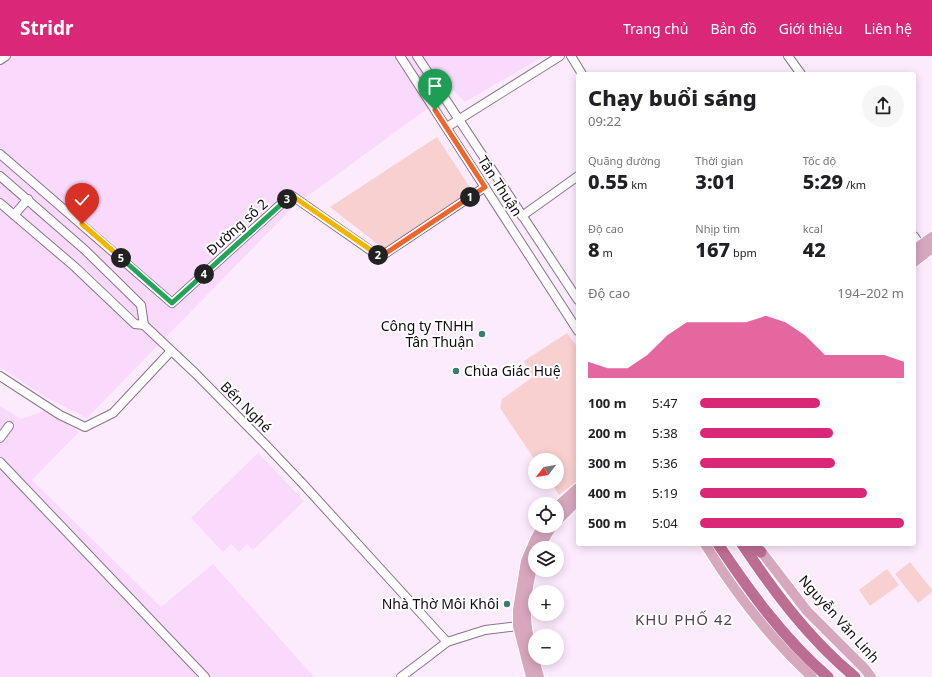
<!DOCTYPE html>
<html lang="vi">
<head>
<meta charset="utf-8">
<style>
  body { margin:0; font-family:"Noto Sans",sans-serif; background:#f6f6f6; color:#202124; height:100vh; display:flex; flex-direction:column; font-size:15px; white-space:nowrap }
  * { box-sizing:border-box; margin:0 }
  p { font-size:13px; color:#757577 }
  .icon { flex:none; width:22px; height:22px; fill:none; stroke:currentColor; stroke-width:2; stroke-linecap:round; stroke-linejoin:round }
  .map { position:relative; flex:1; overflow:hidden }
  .sheet { position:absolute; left:576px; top:16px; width:340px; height:474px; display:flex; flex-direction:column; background:#fff; border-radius:4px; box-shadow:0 2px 10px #0003 }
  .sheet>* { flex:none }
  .needle { width:26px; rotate:239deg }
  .tools { position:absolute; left:528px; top:397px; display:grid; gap:8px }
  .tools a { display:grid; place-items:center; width:36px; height:36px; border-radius:50%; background:#fff; box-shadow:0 2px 10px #0003; font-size:20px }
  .pin { position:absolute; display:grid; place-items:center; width:34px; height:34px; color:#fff; margin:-41px -17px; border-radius:50% 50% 50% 0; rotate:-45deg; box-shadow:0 0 4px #0007 }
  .pin .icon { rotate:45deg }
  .km { position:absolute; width:20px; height:20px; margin:-10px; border-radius:50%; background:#222; color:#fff; font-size:11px; line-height:20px; text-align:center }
  .round { display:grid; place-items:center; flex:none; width:42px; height:42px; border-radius:21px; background:#f6f6f6 }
  .headline { display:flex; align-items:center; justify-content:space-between; height:68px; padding:0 12px }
  h1 { font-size:22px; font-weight:800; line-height:30px }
  .stats { display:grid; grid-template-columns:repeat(3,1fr); gap:6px; height:68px; padding:4px 12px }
  .stats div { display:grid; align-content:center }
  .stats b { font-size:20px; font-weight:800 }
  .stats small { font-size:11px; font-weight:400 }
  .stats p { font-size:11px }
  .chart { height:112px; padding:8px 12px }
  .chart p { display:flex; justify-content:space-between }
  .chart svg { width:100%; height:72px; margin-top:4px; fill:#db2777; opacity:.7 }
  ul { padding:0 12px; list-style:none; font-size:13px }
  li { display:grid; grid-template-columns:64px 48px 1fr; align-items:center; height:30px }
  li i { height:10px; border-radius:5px; background:#db2777 }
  header { display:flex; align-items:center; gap:24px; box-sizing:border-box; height:56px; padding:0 20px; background:#db2777; color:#fff }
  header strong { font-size:19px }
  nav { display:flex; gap:22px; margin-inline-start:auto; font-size:14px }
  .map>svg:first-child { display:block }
</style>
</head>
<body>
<header>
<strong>Stridr</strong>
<nav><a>Trang chủ</a><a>Bản đồ</a><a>Giới thiệu</a><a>Liên hệ</a></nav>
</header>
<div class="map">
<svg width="932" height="621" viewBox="0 0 932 621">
  <rect width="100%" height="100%" fill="#fcebfd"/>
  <g fill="#f9d9fc">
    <path d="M 0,0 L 544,0 L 465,46 L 453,34 L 294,150 L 87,362 L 44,340 L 0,311 Z"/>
    <path d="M 0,350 L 21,363 L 47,354 L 79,376 L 32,424 L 161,551 L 213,508 L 314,621 L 0,621 Z"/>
    <path d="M 258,397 L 304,445 L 253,494 L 247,488 L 239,496 L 231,488 L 223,496 L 191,462 Z"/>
  </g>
  <g fill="#f8d0cf">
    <path d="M 437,81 L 473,136 L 384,193 L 330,151 Z"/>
    <path d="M 567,277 L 578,292 L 578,425 L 559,439 L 551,426 L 557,426 L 557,404 L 535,404 L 500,352 L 502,343 L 533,321 L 524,305 Z"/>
    <path d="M 910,506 L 932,534 L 932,536 L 918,547 L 895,518 Z"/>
    <path d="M 887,513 L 899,529 L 870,550 L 859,534 Z"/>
  </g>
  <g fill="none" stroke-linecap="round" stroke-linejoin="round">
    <defs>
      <g id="minor">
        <path d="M 400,0 L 578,275"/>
        <path d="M 417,0 L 578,244"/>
        <path d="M 571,0 L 582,18"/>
        <path d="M 788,0 L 801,18"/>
        <path d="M 0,4 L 6,0"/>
        <path d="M 447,71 L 560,0"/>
        <path d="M 0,98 L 172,247 L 291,139 L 380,201 L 485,131"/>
        <path d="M 0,120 L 85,194 L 141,249 L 144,269"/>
        <path d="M 0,147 L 75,211 L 135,268 L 144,269 L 195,317 L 265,388 L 303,428 L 447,586"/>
        <path d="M 14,159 L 28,143"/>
        <path d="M 522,160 L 578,120"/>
        <path d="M 914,180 L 923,193"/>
        <path d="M 0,320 L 60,359 L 85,371 L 113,357 L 171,295"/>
        <path d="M 0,382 L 9,370"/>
        <path d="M 0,406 L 205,621"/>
        <path d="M 401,621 L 425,603 L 447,586 L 485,574 L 518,570"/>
      </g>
      <g id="major">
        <path d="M 914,194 L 932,181"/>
        <path d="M 914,206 L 932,192"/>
        <path d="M 557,451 L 578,432"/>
        <path d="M 557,465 L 578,444"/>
        <path d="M 705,488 C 735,537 770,582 812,621"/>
        <path d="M 757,490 L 807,555 L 865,613 L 871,621"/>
        <path d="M 539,492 L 552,470"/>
        <path d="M 535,501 C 530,518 526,536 526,553 C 525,576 533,599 539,621"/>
        <path d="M 531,621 L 518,570 L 518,554 L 526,505 L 536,482 L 543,470"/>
      </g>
      <g id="highway">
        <path d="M 718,488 C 750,536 784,583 828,621"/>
        <path d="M 742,488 C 775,537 809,583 855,621"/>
        <path d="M 745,488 L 761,496"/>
      </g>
    </defs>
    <use href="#minor" stroke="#8a728d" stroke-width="10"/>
    <use href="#major" stroke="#fff" stroke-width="12"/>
    <use href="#highway" stroke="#fff" stroke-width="13"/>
    <use href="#minor" stroke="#fff" stroke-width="8"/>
    <use href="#major" stroke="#d7a7be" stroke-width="10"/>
    <use href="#highway" stroke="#bd6d92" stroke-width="11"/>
  </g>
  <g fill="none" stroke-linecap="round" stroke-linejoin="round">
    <defs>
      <path id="split-1" d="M 435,54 L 485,131 L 470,141"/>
      <path id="split-2" d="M 378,199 L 380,201 L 470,141"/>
      <path id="split-3" d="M 287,143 L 291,139 L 378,199"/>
      <path id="split-4" d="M 204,218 L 287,143"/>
      <path id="split-5" d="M 121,202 L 172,247 L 204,218"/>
      <path id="split-6" d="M 82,168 L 121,202"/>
    </defs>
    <use href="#split-1" stroke="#fff" stroke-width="8"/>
    <use href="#split-2" stroke="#fff" stroke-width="8"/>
    <use href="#split-3" stroke="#fff" stroke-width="8"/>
    <use href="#split-4" stroke="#fff" stroke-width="8"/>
    <use href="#split-5" stroke="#fff" stroke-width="8"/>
    <use href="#split-6" stroke="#fff" stroke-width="8"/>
    <use href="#split-1" stroke="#f0652b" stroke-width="5"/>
    <use href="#split-2" stroke="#f0652b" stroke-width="5"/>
    <use href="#split-3" stroke="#f5b400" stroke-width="5"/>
    <use href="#split-4" stroke="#22a559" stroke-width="5"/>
    <use href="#split-5" stroke="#22a559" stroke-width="5"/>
    <use href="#split-6" stroke="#f5b400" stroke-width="5"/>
  </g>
  <g fill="#3a7d70" stroke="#fff" stroke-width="1.5">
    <circle cx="482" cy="278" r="4"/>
    <circle cx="456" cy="315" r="4"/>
    <circle cx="507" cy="548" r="4"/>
  </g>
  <g text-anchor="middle" stroke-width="4" stroke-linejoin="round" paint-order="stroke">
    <g font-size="14" fill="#130a14" stroke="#fff">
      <text transform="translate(500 130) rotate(57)" y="5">Tân Thuận</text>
      <text transform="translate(237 171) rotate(-42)" y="5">Đường số 2</text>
      <text transform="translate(246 351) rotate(45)" y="5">Bến Nghé</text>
      <text transform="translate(839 563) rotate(48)" y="5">Nguyễn Văn Linh</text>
    </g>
    <g font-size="14" fill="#130a14" stroke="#fff" text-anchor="end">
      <text x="474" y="275">Công ty TNHH<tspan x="474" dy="16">Tân Thuận</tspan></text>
      <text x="464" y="320" text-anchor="start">Chùa Giác Huệ</text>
      <text x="499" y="553">Nhà Thờ Môi Khôi</text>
    </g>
    <g font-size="15" letter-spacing="1" fill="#564058" stroke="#fff">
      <text x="684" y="569">KHU PHỐ 42</text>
    </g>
  </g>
</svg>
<div class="tools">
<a><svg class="needle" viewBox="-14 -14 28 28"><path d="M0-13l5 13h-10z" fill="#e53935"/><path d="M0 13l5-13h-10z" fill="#757577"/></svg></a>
<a><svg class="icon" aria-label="locate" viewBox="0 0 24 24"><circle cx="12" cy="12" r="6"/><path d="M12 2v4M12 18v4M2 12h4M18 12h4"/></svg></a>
<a><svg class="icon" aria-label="layers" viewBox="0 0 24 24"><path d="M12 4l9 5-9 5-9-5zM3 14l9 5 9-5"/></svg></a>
<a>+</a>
<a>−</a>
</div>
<div class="pin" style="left:435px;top:54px;background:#1e9e55"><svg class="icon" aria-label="arrive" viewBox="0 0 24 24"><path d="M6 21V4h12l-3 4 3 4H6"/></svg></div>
<div class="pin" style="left:82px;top:168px;background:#d93025"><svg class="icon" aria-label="check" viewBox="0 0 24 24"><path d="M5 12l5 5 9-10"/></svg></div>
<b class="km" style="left:470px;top:141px">1</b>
<b class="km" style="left:378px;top:199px">2</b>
<b class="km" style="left:287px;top:143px">3</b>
<b class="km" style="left:204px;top:218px">4</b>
<b class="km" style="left:121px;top:202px">5</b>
<section class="sheet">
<div class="headline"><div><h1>Chạy buổi sáng</h1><p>09:22</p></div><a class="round"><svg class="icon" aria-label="share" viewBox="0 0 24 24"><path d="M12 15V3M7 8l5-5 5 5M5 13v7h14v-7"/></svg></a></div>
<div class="stats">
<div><p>Quãng đường</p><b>0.55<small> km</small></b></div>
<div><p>Thời gian</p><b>3:01</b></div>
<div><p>Tốc độ</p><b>5:29<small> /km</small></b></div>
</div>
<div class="stats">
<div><p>Độ cao</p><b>8<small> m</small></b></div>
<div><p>Nhịp tim</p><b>167<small> bpm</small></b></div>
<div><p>kcal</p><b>42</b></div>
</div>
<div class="chart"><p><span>Độ cao</span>194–202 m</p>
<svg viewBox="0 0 160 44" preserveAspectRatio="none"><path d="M0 44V34L10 38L20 38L30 30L40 18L50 10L60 10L70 10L80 10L90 6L100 10L110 18L120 30L130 30L140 30L150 30L160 34V44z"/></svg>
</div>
<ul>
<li><b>100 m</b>5:47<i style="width:59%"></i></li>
<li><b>200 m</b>5:38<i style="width:65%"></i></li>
<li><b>300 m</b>5:36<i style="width:66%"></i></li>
<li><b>400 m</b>5:19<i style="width:82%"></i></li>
<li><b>500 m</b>5:04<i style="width:100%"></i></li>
</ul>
</section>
</div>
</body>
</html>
